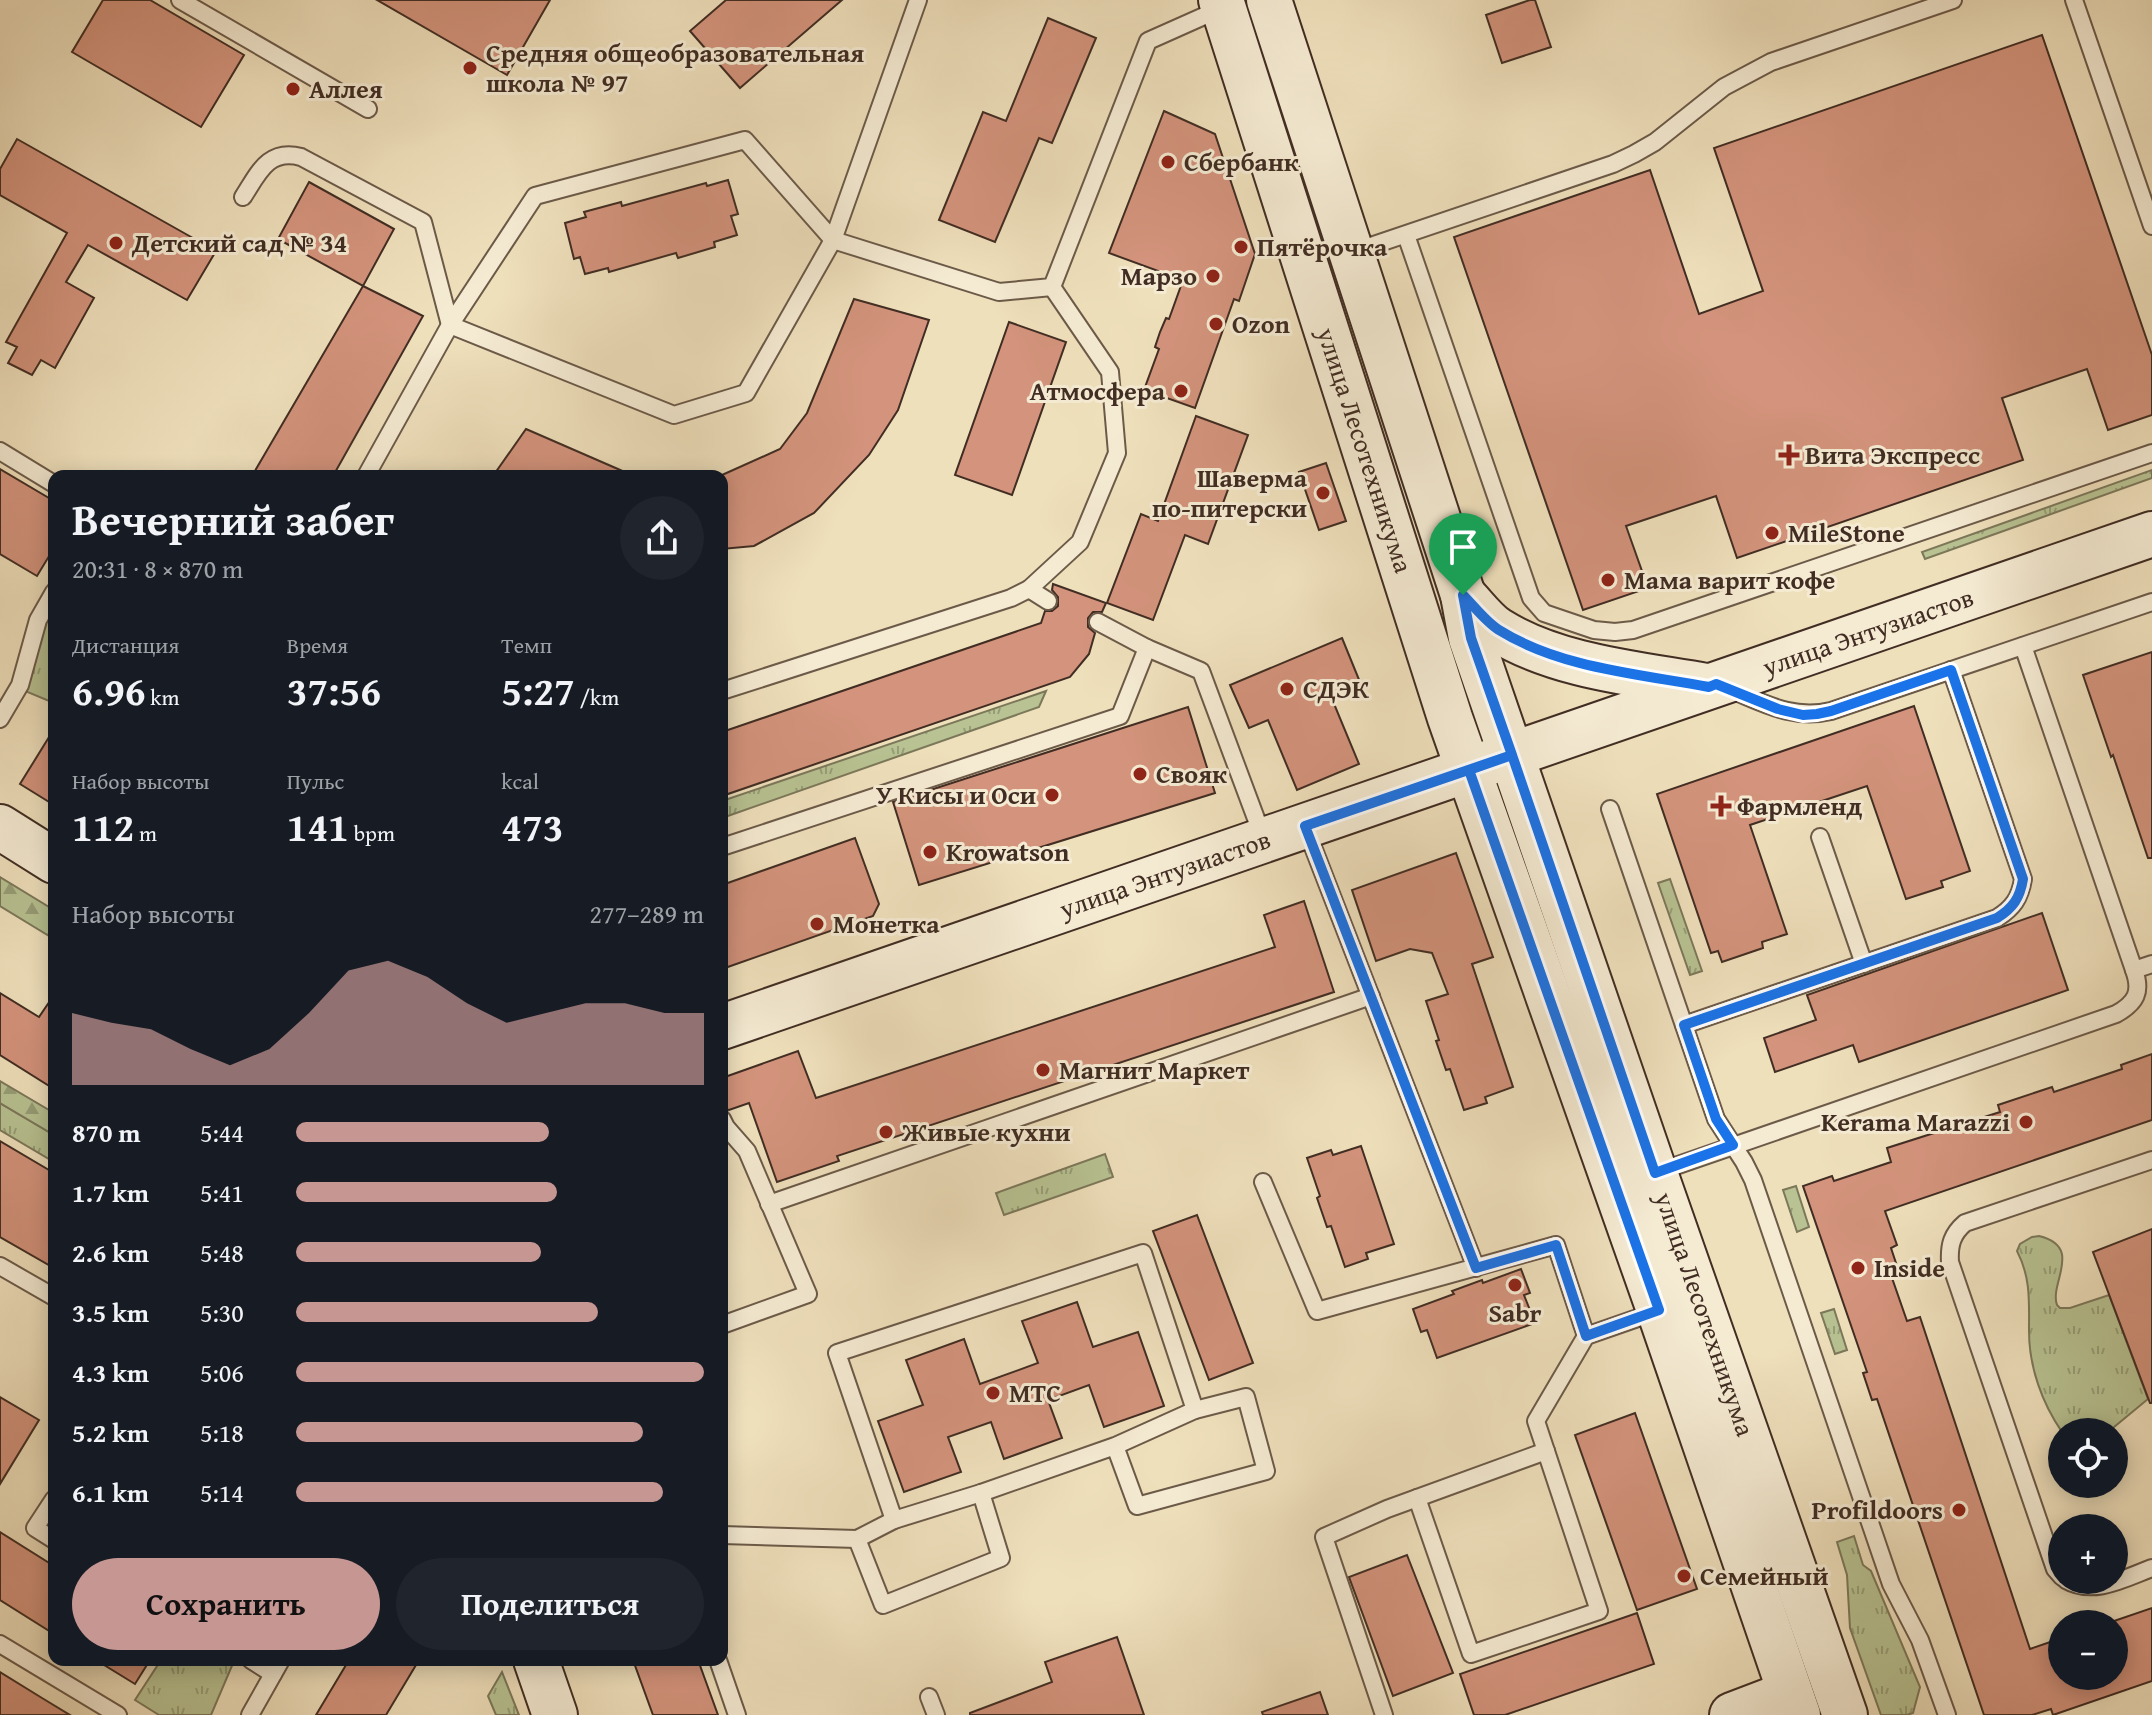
<!DOCTYPE html>
<html lang="ru">
<head>
<meta charset="utf-8">
<style>
  body { margin:0; font-family:"Gentium Book Plus",serif; background:#20242c; color:#f1f3f6; height:100vh; display:flex; flex-direction:column; font-size:30px; white-space:nowrap }
  * { box-sizing:border-box; margin:0 }
  p { font-size:26px; color:#9ea1a6 }
  .icon { flex:none; width:44px; height:44px; fill:none; stroke:currentColor; stroke-width:2; stroke-linecap:round; stroke-linejoin:round }
  .map { position:relative; flex:1; overflow:hidden }
  .drawer { position:absolute; left:48px; top:470px; width:680px; height:1196px; display:flex; flex-direction:column; background:#171b24; border-radius:16px; box-shadow:0 4px 20px #0003 }
  .drawer>* { flex:none }
  .buttons { position:absolute; left:2048px; top:1418px; display:grid; gap:16px }
  .buttons a { display:grid; place-items:center; width:80px; height:80px; border-radius:50%; background:#171b24; box-shadow:0 4px 20px #0003; font-size:40px }
  .pin { position:absolute; display:grid; place-items:center; width:68px; height:68px; color:#fff; margin:-82px -34px; border-radius:50% 50% 50% 0; rotate:-45deg; box-shadow:0 0 8px #0007 }
  .pin .icon { rotate:45deg }
  .round { display:grid; place-items:center; flex:none; width:84px; height:84px; border-radius:42px; background:#20242c }
  .summary { display:flex; align-items:center; justify-content:space-between; height:136px; padding:0 24px }
  h1 { font-size:44px; font-weight:600; line-height:60px }
  .figures { display:grid; grid-template-columns:repeat(3,1fr); gap:12px; height:136px; padding:8px 24px }
  .figures div { display:grid; align-content:center }
  .figures b { font-size:40px; font-weight:600 }
  .figures small { font-size:22px; font-weight:400 }
  .figures p { font-size:22px }
  .chart { height:224px; padding:16px 24px }
  .chart p { display:flex; justify-content:space-between }
  .chart svg { width:100%; height:144px; margin-top:8px; fill:#c59692; opacity:.7 }
  .cta { display:flex; gap:16px; margin-top:auto; padding:16px 24px }
  .cta a { flex:1; height:92px; border-radius:48px; background:#c59692; color:#111; font-size:32px; font-weight:600; line-height:92px; text-align:center }
  .cta a+a { background:#20242c; color:#f1f3f6 }
  ul { padding:0 24px; list-style:none; font-size:26px }
  li { display:grid; grid-template-columns:128px 96px 1fr; align-items:center; height:60px }
  li i { height:20px; border-radius:10px; background:#c59692 }
  .map>svg:first-child { display:block }
</style>
</head>
<body>
<div class="map">
<svg width="2152" height="1715" viewBox="0 0 2152 1715">
  <defs>
    <pattern id="grass-tufts" width="24" height="20" patternUnits="userSpaceOnUse" patternTransform="scale(2)"><rect width="24" height="20" fill="#b8c292"/><path d="M3 7l-1-3M5 7V3M7 7l1-3M15 17l-1-3M17 17v-4M19 17l1-3" fill="none" stroke="#979e77"/></pattern>
    <pattern id="forest-firs" width="22" height="20" patternUnits="userSpaceOnUse" patternTransform="scale(2)"><rect width="22" height="20" fill="#b8c292"/><path d="M5 1l3.5 6h-7zM16 11l3.5 6h-7z" fill="#979e77"/></pattern>
  </defs>
  <rect width="100%" height="100%" fill="#efe0bc"/>
  <filter id="stains"><feTurbulence type="fractalNoise" baseFrequency=".0025" numOctaves="4"/><feColorMatrix values="0 0 0 0 .2 0 0 0 0 .09 0 0 0 0 .02 0 0 0 .5 -.17"/></filter>
  <radialGradient id="worn" r=".72"><stop offset=".6" stop-color="#630" stop-opacity="0"/><stop offset="1" stop-color="#630" stop-opacity=".3"/></radialGradient>
  <g fill="url(#grass-tufts)" stroke="#7c785a" stroke-width="2">
    <path d="M 2152,470 L 2152,478 L 1925,559 L 1922,552 Z"/>
    <path d="M 54,604 L 54,703 L 25,691 L 44,622 Z"/>
    <path d="M 1046,691 L 1039,707 L 722,818 L 722,801 Z"/>
    <path d="M 1670,879 L 1702,971 L 1690,975 L 1658,883 Z"/>
    <path d="M 0,1103 L 54,1135 L 54,1162 L 0,1130 Z"/>
    <path d="M 1105,1154 L 1113,1177 L 1004,1215 L 996,1193 Z"/>
    <path d="M 1796,1186 L 1809,1227 L 1797,1232 L 1783,1190 Z"/>
    <path d="M 2039,1236 C 2084,1247 2049,1283 2057,1305 L 2060,1308 L 2070,1308 L 2109,1295 L 2148,1399 L 2108,1432 L 2062,1432 C 2042,1403 2029,1367 2029,1331 C 2029,1302 2031,1278 2017,1251 L 2020,1244 L 2032,1237 Z"/>
    <path d="M 1834,1309 L 1847,1350 L 1835,1354 L 1821,1313 Z"/>
    <path d="M 1854,1536 L 1863,1565 L 1871,1571 L 1920,1687 L 1913,1713 L 1907,1715 L 1881,1715 L 1850,1628 L 1847,1575 L 1837,1542 Z"/>
    <path d="M 161,1660 L 234,1661 L 211,1715 L 159,1715 L 135,1700 Z"/>
    <path d="M 502,1672 L 519,1715 L 496,1715 L 488,1696 Z"/>
  </g>
  <g fill="url(#forest-firs)" stroke="#7c785a" stroke-width="2">
    <path d="M 0,877 L 54,910 L 54,939 L 0,906 Z"/>
    <path d="M 0,1081 L 54,1113 L 54,1135 L 0,1103 Z"/>
  </g>
  <g fill="#d3937c" stroke="#412d23" stroke-width="2">
    <path d="M 103,0 L 150,0 L 244,55 L 201,127 L 72,52 Z"/>
    <path d="M 377,0 L 550,0 L 507,75 Z"/>
    <path d="M 726,0 L 842,0 L 740,88 L 690,31 Z"/>
    <path d="M 1530,0 L 1535,0 L 1551,47 L 1502,63 L 1486,15 Z"/>
    <path d="M 1048,18 L 1096,38 L 1052,143 L 1039,138 L 995,242 L 939,220 L 983,112 L 1006,121 Z"/>
    <path d="M 2042,35 L 2152,355 L 2152,415 L 2108,430 L 2087,369 L 2002,398 L 2023,460 L 1737,558 L 1716,496 L 1626,526 L 1648,588 L 1583,610 L 1454,237 L 1650,170 L 1699,314 L 1763,291 L 1714,148 Z"/>
    <path d="M 1164,111 L 1215,134 L 1255,254 L 1239,301 L 1234,299 L 1195,408 L 1144,390 L 1159,349 L 1155,347 L 1160,332 L 1166,318 L 1169,319 L 1183,280 L 1109,253 Z"/>
    <path d="M 17,139 L 216,251 L 187,300 L 88,245 L 66,282 L 94,298 L 55,368 L 41,360 L 32,375 L 8,363 L 17,347 L 6,342 L 67,233 L 0,195 L 0,169 Z"/>
    <path d="M 728,180 L 738,214 L 731,216 L 737,235 L 714,242 L 715,247 L 678,258 L 676,253 L 609,272 L 608,268 L 585,274 L 580,257 L 574,259 L 565,223 L 586,217 L 584,212 L 621,202 L 622,206 L 706,183 L 707,186 Z"/>
    <path d="M 309,182 L 394,229 L 363,286 L 278,239 Z"/>
    <path d="M 363,286 L 423,316 L 333,476 L 252,476 Z"/>
    <path d="M 854,299 L 929,320 L 898,410 L 869,455 L 814,513 L 754,546 L 722,549 L 722,475 L 780,449 L 807,413 Z"/>
    <path d="M 1009,322 L 1066,342 L 1012,495 L 955,475 Z"/>
    <path d="M 1196,416 L 1248,435 L 1208,544 L 1185,535 L 1153,620 L 1107,603 L 1141,514 L 1158,521 Z"/>
    <path d="M 526,429 L 634,476 L 493,476 Z"/>
    <path d="M 1326,463 L 1346,521 L 1319,530 L 1299,472 Z"/>
    <path d="M 0,469 L 54,501 L 54,548 L 37,576 L 0,554 Z"/>
    <path d="M 1053,584 L 1106,603 L 1102,612 L 1093,612 L 1088,618 L 1088,627 L 1095,633 L 1089,654 L 1070,677 L 722,796 L 722,732 L 1041,623 L 1045,611 L 1052,611 L 1058,606 L 1058,597 L 1052,590 Z"/>
    <path d="M 1342,638 L 1362,687 L 1332,699 L 1359,764 L 1297,790 L 1268,720 L 1249,728 L 1230,685 Z"/>
    <path d="M 2152,652 L 2152,858 L 2148,858 L 2113,755 L 2111,757 L 2083,675 Z"/>
    <path d="M 1914,706 L 1970,871 L 1941,881 L 1943,887 L 1906,899 L 1867,786 L 1750,825 L 1787,934 L 1762,942 L 1763,948 L 1722,962 L 1718,951 L 1711,953 L 1657,794 Z"/>
    <path d="M 1188,707 L 1215,793 L 919,885 L 893,802 Z"/>
    <path d="M 54,729 L 54,805 L 20,784 Z"/>
    <path d="M 855,838 L 879,904 L 873,916 L 722,969 L 722,885 Z"/>
    <path d="M 1456,853 L 1493,957 L 1472,964 L 1513,1087 L 1485,1097 L 1487,1103 L 1464,1110 L 1450,1069 L 1446,1070 L 1436,1041 L 1439,1040 L 1426,1001 L 1448,994 L 1432,953 L 1410,949 L 1376,961 L 1352,890 Z"/>
    <path d="M 1304,901 L 1334,992 L 837,1156 L 839,1161 L 777,1182 L 749,1103 L 729,1110 L 725,1109 L 722,1099 L 722,1078 L 798,1051 L 816,1098 L 1275,947 L 1264,915 Z"/>
    <path d="M 2042,913 L 2068,990 L 1859,1062 L 1853,1045 L 1775,1072 L 1764,1038 L 1816,1020 L 1807,995 Z"/>
    <path d="M 0,993 L 39,1017 L 54,995 L 54,1089 L 0,1055 Z"/>
    <path d="M 2152,1054 L 2152,1120 L 1885,1211 L 1897,1245 L 1891,1248 L 1899,1272 L 1891,1275 L 1907,1321 L 1920,1317 L 2030,1649 L 2062,1638 L 2062,1676 L 2114,1676 L 2114,1621 L 2152,1608 L 2152,1681 L 2053,1715 L 2051,1709 L 2032,1715 L 1984,1715 L 1877,1399 L 1872,1400 L 1863,1373 L 1867,1372 L 1803,1186 L 1832,1176 L 1834,1181 L 1891,1162 L 1887,1148 L 2000,1112 L 1998,1105 L 2052,1087 L 2054,1092 L 2122,1069 L 2121,1065 Z"/>
    <path d="M 0,1141 L 54,1173 L 54,1268 L 0,1237 Z"/>
    <path d="M 1361,1146 L 1394,1244 L 1366,1253 L 1368,1259 L 1345,1267 L 1331,1226 L 1327,1227 L 1317,1198 L 1320,1196 L 1307,1158 L 1331,1150 L 1333,1155 Z"/>
    <path d="M 1197,1215 L 1253,1363 L 1209,1380 L 1153,1231 Z"/>
    <path d="M 2152,1229 L 2152,1403 L 2150,1403 L 2093,1252 Z"/>
    <path d="M 1521,1269 L 1530,1293 L 1524,1295 L 1535,1323 L 1437,1358 L 1427,1330 L 1421,1332 L 1413,1309 L 1454,1294 L 1452,1291 L 1482,1280 L 1483,1283 Z"/>
    <path d="M 1077,1302 L 1093,1347 L 1138,1332 L 1164,1406 L 1104,1427 L 1089,1385 L 1048,1400 L 1062,1438 L 1004,1459 L 991,1422 L 948,1437 L 961,1472 L 904,1492 L 878,1421 L 923,1405 L 906,1360 L 964,1339 L 980,1384 L 1038,1363 L 1022,1321 Z"/>
    <path d="M 0,1397 L 39,1420 L 0,1484 Z"/>
    <path d="M 1635,1413 L 1697,1589 L 1637,1610 L 1575,1435 Z"/>
    <path d="M 0,1532 L 54,1566 L 54,1634 L 0,1600 Z"/>
    <path d="M 1407,1555 L 1453,1673 L 1393,1696 L 1349,1577 Z"/>
    <path d="M 1637,1613 L 1654,1664 L 1505,1715 L 1474,1715 L 1460,1674 Z"/>
    <path d="M 1117,1637 L 1144,1715 L 970,1715 L 970,1713 L 1052,1682 L 1045,1662 Z"/>
    <path d="M 96,1660 L 150,1660 L 135,1684 Z"/>
    <path d="M 349,1660 L 419,1660 L 386,1715 L 316,1715 Z"/>
    <path d="M 633,1660 L 698,1660 L 718,1715 L 653,1715 Z"/>
    <path d="M 0,1672 L 42,1698 L 70,1715 L 0,1715 Z"/>
    <path d="M 1320,1692 L 1328,1715 L 1263,1715 L 1262,1712 Z"/>
  </g>
  <g fill="none" stroke-linecap="round" stroke-linejoin="round">
    <defs>
      <g id="lane">
        <path d="M 180,0 L 368,109"/>
        <path d="M 2074,0 L 2152,226"/>
        <path d="M 243,197 C 258,174 268,148 301,157 L 423,222 L 450,325 L 674,415 L 746,393 L 833,240 L 918,0"/>
        <path d="M 1406,235 L 1531,598 L 1544,613 L 1594,630 L 1615,632 L 1633,630 L 2152,453"/>
        <path d="M 1353,252 L 1613,164 L 1634,154 L 1655,142 L 1724,87 L 1771,62 L 1953,0"/>
        <path d="M 0,451 L 54,484"/>
        <path d="M 366,476 L 450,325 L 535,196 L 745,140 L 833,240 L 999,292 L 1052,287 L 1148,41 L 1222,8"/>
        <path d="M 1029,589 L 1048,601"/>
        <path d="M 1098,622 L 1147,648 L 1201,671 L 1264,840"/>
        <path d="M 2023,646 L 2134,970 L 2152,964"/>
        <path d="M 1729,689 C 1764,703 1792,720 1831,711 L 2152,602"/>
        <path d="M 722,691 L 1011,598 L 1029,589 L 1080,542 L 1117,453 L 1110,372 L 1052,287"/>
        <path d="M 0,719 L 20,685 L 38,620 L 54,592"/>
        <path d="M 1610,809 L 1716,1119 L 1744,1162 L 1753,1180 L 1891,1584 L 1920,1640 L 1947,1715"/>
        <path d="M 1306,829 L 1476,1268"/>
        <path d="M 1820,837 L 1864,964"/>
        <path d="M 722,847 L 1120,716 L 1147,648"/>
        <path d="M 1684,1025 L 1997,918 C 2013,908 2020,898 2023,879 L 1951,670"/>
        <path d="M 722,1119 L 726,1127 L 747,1151 L 808,1294 L 722,1325"/>
        <path d="M 1658,1172 L 2116,1014 C 2136,1003 2142,992 2134,970"/>
        <path d="M 1263,1182 L 1317,1311 L 1556,1245 L 1586,1336"/>
        <path d="M 769,1204 L 1371,996"/>
        <path d="M 0,1266 L 54,1297"/>
        <path d="M 1417,1498 L 1471,1654 L 1599,1611 L 1536,1421 L 1586,1336 L 1658,1311"/>
        <path d="M 54,1499 L 35,1528 L 54,1540"/>
        <path d="M 894,1520 L 837,1353 L 1143,1253 L 1195,1410"/>
        <path d="M 722,1535 L 857,1539 L 894,1520 L 981,1493 L 1115,1446 L 1195,1410 L 1246,1397 L 1266,1471 L 1137,1506 L 1115,1446"/>
        <path d="M 857,1539 L 883,1605 L 1001,1558 L 981,1493"/>
        <path d="M 2062,1577 L 2055,1569 L 1950,1262 C 1949,1245 1952,1234 1965,1223 L 2152,1160"/>
        <path d="M 2066,1580 C 2094,1596 2125,1578 2152,1568"/>
        <path d="M 0,1644 L 118,1715"/>
        <path d="M 251,1660 L 273,1674"/>
        <path d="M 718,1660 L 737,1715"/>
        <path d="M 929,1697 L 936,1715"/>
        <path d="M 250,1715 L 281,1660"/>
        <path d="M 1384,1715 L 1324,1537 L 1387,1509 L 1546,1451"/>
      </g>
      <g id="secondary">
        <path d="M 1221,0 L 1450,718 L 1659,1310 L 1798,1715"/>
        <path d="M 1269,0 L 1463,595 L 1471,638 L 1655,1173 L 1845,1715"/>
        <path d="M 1463,595 C 1474,606 1485,622 1498,630 C 1557,667 1639,674 1706,686"/>
        <path d="M 0,827 L 54,861"/>
        <path d="M 722,1027 L 2152,534"/>
        <path d="M 536,1660 L 555,1715"/>
        <path d="M 1732,1715 L 1790,1693"/>
      </g>
    </defs>
    <use href="#lane" stroke="#6c5a49" stroke-width="20"/>
    <use href="#secondary" stroke="#412d23" stroke-width="48"/>
    <use href="#lane" stroke="#f5ebd3" stroke-width="16"/>
    <use href="#secondary" stroke="#f5ebd3" stroke-width="44"/>
  </g>
  <g fill="none" stroke-linecap="round" stroke-linejoin="round">
    <defs>
      <path id="route" d="M 1463,595 L 1471,638 L 1512,755 L 1305,826 L 1476,1268 L 1556,1245 L 1586,1336 L 1659,1310 L 1469,770 L 1512,755 L 1655,1173 L 1733,1145 L 1716,1119 L 1684,1025 L 1997,918 C 2013,908 2020,898 2023,879 L 1951,670 L 1831,711 L 1817,714 L 1803,715 L 1778,709 L 1716,684 L 1709,687 C 1639,674 1560,668 1499,630 C 1486,622 1474,606 1463,595"/>
    </defs>
    <use href="#route" stroke="#fff" stroke-width="16"/>
    <use href="#route" stroke="#1a73e8" stroke-width="10"/>
  </g>
  <g fill="#8f2418" stroke="#f5ebd3" stroke-width="3">
    <circle cx="470" cy="68" r="8"/>
    <circle cx="293" cy="89" r="8"/>
    <circle cx="1168" cy="162" r="8"/>
    <circle cx="116" cy="243" r="8"/>
    <circle cx="1241" cy="247" r="8"/>
    <circle cx="1213" cy="276" r="8"/>
    <circle cx="1216" cy="324" r="8"/>
    <circle cx="1181" cy="391" r="8"/>
    <path d="M1785 443h8v8h8v8h-8v8h-8v-8h-8v-8h8z"/>
    <circle cx="1323" cy="493" r="8"/>
    <circle cx="1772" cy="533" r="8"/>
    <circle cx="1608" cy="580" r="8"/>
    <circle cx="1287" cy="689" r="8"/>
    <circle cx="1140" cy="774" r="8"/>
    <circle cx="1052" cy="795" r="8"/>
    <path d="M1717 794h8v8h8v8h-8v8h-8v-8h-8v-8h8z"/>
    <circle cx="930" cy="852" r="8"/>
    <circle cx="817" cy="924" r="8"/>
    <circle cx="1043" cy="1070" r="8"/>
    <circle cx="2026" cy="1122" r="8"/>
    <circle cx="886" cy="1132" r="8"/>
    <circle cx="1858" cy="1268" r="8"/>
    <circle cx="1515" cy="1285" r="8"/>
    <circle cx="993" cy="1393" r="8"/>
    <circle cx="1959" cy="1510" r="8"/>
    <circle cx="1684" cy="1576" r="8"/>
  </g>
  <g text-anchor="middle" stroke-width="6" stroke-linejoin="round" paint-order="stroke">
    <g font-size="26" font-weight="bold" fill="#412d23" stroke="#f5ebd3" text-anchor="start">
      <text x="486" y="62">Средняя общеобразовательная<tspan x="486" dy="30">школа № 97</tspan></text>
      <text x="309" y="98">Аллея</text>
      <text x="1184" y="171">Сбербанк</text>
      <text x="132" y="252">Детский сад № 34</text>
      <text x="1257" y="256">Пятёрочка</text>
      <text x="1197" y="285" text-anchor="end">Марзо</text>
      <text x="1232" y="333">Ozon</text>
      <text x="1165" y="400" text-anchor="end">Атмосфера</text>
      <text x="1805" y="464">Вита Экспресс</text>
      <text x="1307" y="487" text-anchor="end">Шаверма<tspan x="1307" dy="30">по-питерски</tspan></text>
      <text x="1788" y="542">MileStone</text>
      <text x="1624" y="589">Мама варит кофе</text>
      <text x="1303" y="698">СДЭК</text>
      <text x="1156" y="783">Свояк</text>
      <text x="1036" y="804" text-anchor="end">У Кисы и Оси</text>
      <text x="1737" y="815">Фармленд</text>
      <text x="946" y="861">Krowatson</text>
      <text x="833" y="933">Монетка</text>
      <text x="1059" y="1079">Магнит Маркет</text>
      <text x="2010" y="1131" text-anchor="end">Kerama Marazzi</text>
      <text x="902" y="1141">Живые кухни</text>
      <text x="1874" y="1277">Inside</text>
      <text x="1515" y="1322" text-anchor="middle">Sabr</text>
      <text x="1009" y="1402">МТС</text>
      <text x="1943" y="1519" text-anchor="end">Profildoors</text>
      <text x="1700" y="1585">Семейный</text>
    </g>
    <g font-size="26" fill="#412d23" stroke="#f5ebd3">
      <text transform="translate(1365 450) rotate(72)" y="9">улица Лесотехникума</text>
      <text transform="translate(1868 632) rotate(-19)" y="9">улица Энтузиастов</text>
      <text transform="translate(1165 874) rotate(-19)" y="9">улица Энтузиастов</text>
      <text transform="translate(1705 1314) rotate(71)" y="9">улица Лесотехникума</text>
    </g>
  </g>
  <rect width="100%" height="100%" filter="url(#stains)"/>
  <rect width="100%" height="100%" fill="url(#worn)"/>
</svg>
<div class="buttons">
<a><svg class="icon" aria-label="locate" viewBox="0 0 24 24"><circle cx="12" cy="12" r="6"/><path d="M12 2v4M12 18v4M2 12h4M18 12h4"/></svg></a>
<a>+</a>
<a>−</a>
</div>
<div class="pin" style="left:1463px;top:595px;background:#1e9e55"><svg class="icon" aria-label="arrive" viewBox="0 0 24 24"><path d="M6 21V4h12l-3 4 3 4H6"/></svg></div>
<section class="drawer">
<div class="summary"><div><h1>Вечерний забег</h1><p>20:31 · 8 × 870 m</p></div><a class="round"><svg class="icon" aria-label="share" viewBox="0 0 24 24"><path d="M12 15V3M7 8l5-5 5 5M5 13v7h14v-7"/></svg></a></div>
<div class="figures">
<div><p>Дистанция</p><b>6.96<small> km</small></b></div>
<div><p>Время</p><b>37:56</b></div>
<div><p>Темп</p><b>5:27<small> /km</small></b></div>
</div>
<div class="figures">
<div><p>Набор высоты</p><b>112<small> m</small></b></div>
<div><p>Пульс</p><b>141<small> bpm</small></b></div>
<div><p>kcal</p><b>473</b></div>
</div>
<div class="chart"><p><span>Набор высоты</span>277–289 m</p>
<svg viewBox="0 0 160 44" preserveAspectRatio="none"><path d="M0 44V22L10 25L20 27L30 33L40 38L50 33L60 22L70 9L80 6L90 11L100 19L110 25L120 22L130 19L140 19L150 22L160 22V44z"/></svg>
</div>
<ul>
<li><b>870 m</b>5:44<i style="width:62%"></i></li>
<li><b>1.7 km</b>5:41<i style="width:64%"></i></li>
<li><b>2.6 km</b>5:48<i style="width:60%"></i></li>
<li><b>3.5 km</b>5:30<i style="width:74%"></i></li>
<li><b>4.3 km</b>5:06<i style="width:100%"></i></li>
<li><b>5.2 km</b>5:18<i style="width:85%"></i></li>
<li><b>6.1 km</b>5:14<i style="width:90%"></i></li>
</ul>
<div class="cta"><a>Сохранить</a><a>Поделиться</a></div>
</section>
</div>
</body>
</html>
